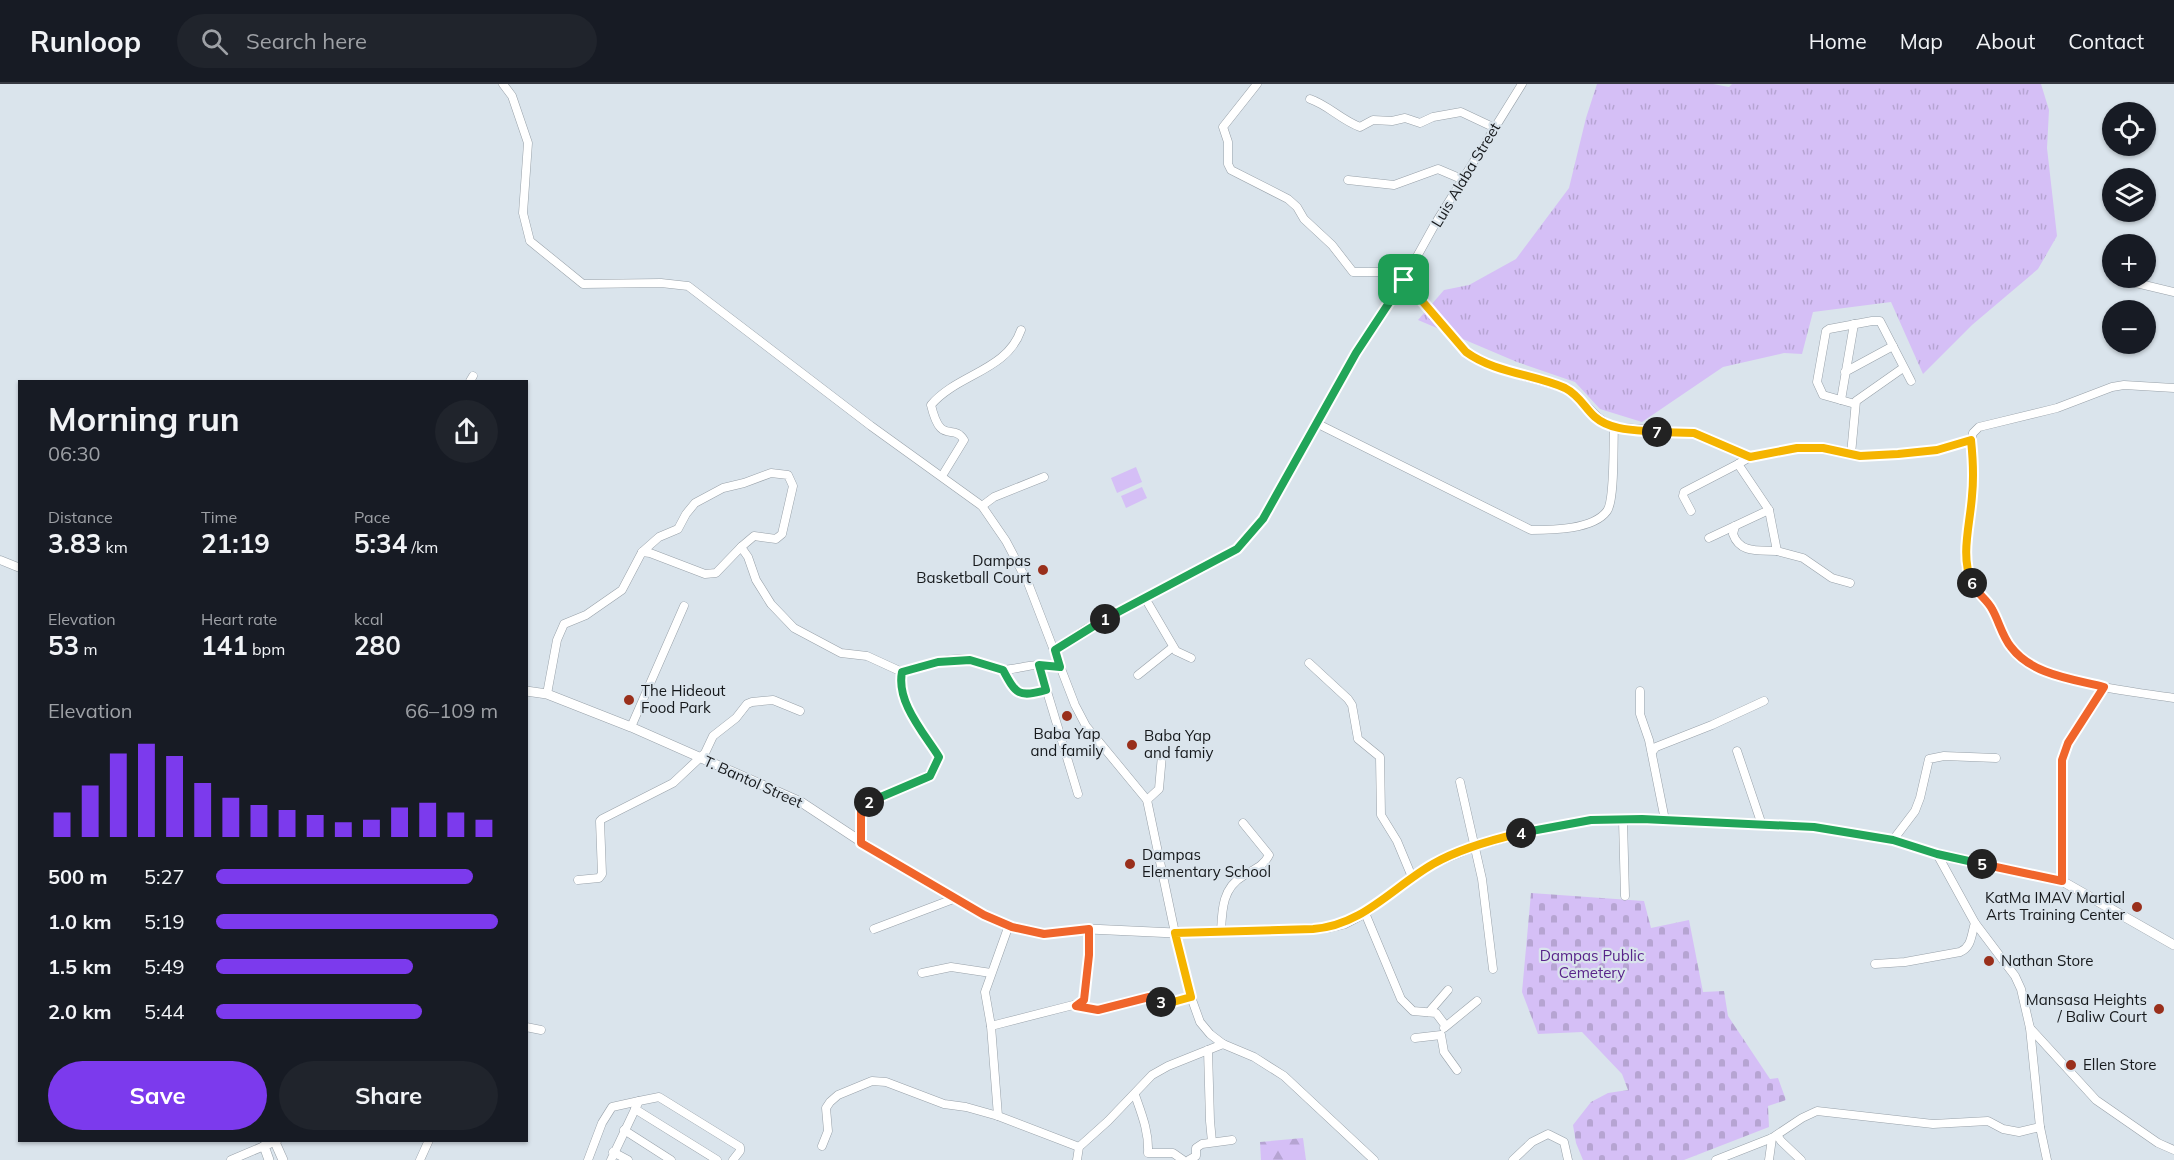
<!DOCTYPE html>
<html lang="en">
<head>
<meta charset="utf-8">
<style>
  body { margin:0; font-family:Mulish,sans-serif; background:#20242c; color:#f1f3f6; height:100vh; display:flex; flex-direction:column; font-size:22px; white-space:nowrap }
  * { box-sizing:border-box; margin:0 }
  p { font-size:20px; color:#9ea1a6 }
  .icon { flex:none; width:33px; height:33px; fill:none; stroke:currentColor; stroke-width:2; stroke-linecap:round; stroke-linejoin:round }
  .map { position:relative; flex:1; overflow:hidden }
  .sheet { position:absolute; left:18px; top:296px; width:510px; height:762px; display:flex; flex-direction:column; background:#171b24; border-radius:0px; box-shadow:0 2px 4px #0004 }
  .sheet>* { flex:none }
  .fabs { position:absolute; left:2102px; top:18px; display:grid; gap:12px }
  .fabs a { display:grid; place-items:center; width:54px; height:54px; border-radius:50%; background:#171b24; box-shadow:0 2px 4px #0004; font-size:30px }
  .pin { position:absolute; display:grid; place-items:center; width:51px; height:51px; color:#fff; margin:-26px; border-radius:12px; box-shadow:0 3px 9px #0006 }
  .km { position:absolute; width:30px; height:30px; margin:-15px; border-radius:50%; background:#222; color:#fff; font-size:16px; line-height:30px; text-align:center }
  .round { display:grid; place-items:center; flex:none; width:63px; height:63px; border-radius:32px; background:#20242c }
  .summary { display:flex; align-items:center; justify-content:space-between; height:102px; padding:0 30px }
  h1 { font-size:33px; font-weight:700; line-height:45px }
  .figures { display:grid; grid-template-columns:repeat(3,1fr); gap:9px; height:102px; padding:6px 30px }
  .figures div { display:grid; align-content:center }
  .figures b { font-size:26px; font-weight:700 }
  .figures small { font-size:16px; font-weight:400 }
  .figures p { font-size:16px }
  .chart { height:168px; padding:12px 30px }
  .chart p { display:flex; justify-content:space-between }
  .chart svg { width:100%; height:108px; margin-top:6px; stroke:#7c3aed; stroke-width:6 }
  .cta { display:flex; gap:12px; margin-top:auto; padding:12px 30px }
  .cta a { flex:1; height:69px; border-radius:36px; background:#7c3aed; color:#fff; font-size:24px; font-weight:700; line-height:69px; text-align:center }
  .cta a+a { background:#20242c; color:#f1f3f6 }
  ul { padding:0 30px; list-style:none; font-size:20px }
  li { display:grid; grid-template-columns:96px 72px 1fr; align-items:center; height:45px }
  li i { height:15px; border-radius:8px; background:#7c3aed }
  header { display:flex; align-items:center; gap:36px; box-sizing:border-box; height:84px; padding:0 30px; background:#171b24; border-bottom:2px solid #363941 }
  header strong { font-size:28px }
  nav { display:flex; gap:33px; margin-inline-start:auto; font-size:21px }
  .search { width:420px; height:54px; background:#20242c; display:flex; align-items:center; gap:15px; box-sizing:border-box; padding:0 21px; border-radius:33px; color:#9ea1a6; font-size:22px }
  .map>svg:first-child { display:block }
</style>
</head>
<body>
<header>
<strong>Runloop</strong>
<div class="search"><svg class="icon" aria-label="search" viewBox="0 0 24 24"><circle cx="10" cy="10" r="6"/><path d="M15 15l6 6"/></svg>Search here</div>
<nav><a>Home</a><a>Map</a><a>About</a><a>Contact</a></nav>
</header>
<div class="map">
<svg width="2174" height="1076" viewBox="0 0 2174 1076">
  <defs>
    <pattern id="grass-tufts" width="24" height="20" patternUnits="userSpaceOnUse" patternTransform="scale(1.5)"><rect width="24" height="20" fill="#d5bff6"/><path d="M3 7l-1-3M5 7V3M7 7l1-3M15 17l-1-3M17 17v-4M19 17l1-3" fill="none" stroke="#b6a4d2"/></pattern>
    <pattern id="forest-firs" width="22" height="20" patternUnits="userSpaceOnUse" patternTransform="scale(1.5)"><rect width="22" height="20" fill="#d5bff6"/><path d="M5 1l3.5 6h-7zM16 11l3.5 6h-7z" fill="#b6a4d2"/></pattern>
    <pattern id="cemetery-stones" width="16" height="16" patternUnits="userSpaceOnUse" patternTransform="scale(1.5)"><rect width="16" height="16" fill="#d5bff6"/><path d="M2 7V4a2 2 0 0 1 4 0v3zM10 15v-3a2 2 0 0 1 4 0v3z" fill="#b6a4d2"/></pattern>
  </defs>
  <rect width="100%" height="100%" fill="#dae4ec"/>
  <path fill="url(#grass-tufts)" d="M 1597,0 L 1713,0 L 1729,3 L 1732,0 L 2041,0 L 2049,26 L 2047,64 L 2057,152 L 2038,185 L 1972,241 L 1923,290 L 1891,218 L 1813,228 L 1802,270 L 1784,269 L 1723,283 L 1642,338 L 1600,325 L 1575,298 L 1517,278 L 1418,236 L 1444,206 L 1469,201 L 1516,175 L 1569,104 L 1586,34 Z"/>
  <path fill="url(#forest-firs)" d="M 1303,1054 L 1306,1076 L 1261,1076 L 1260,1058 Z"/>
  <path fill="url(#cemetery-stones)" d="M 1531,809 L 1644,817 L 1651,844 L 1689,836 L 1703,908 L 1724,907 L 1728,932 L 1770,995 L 1778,994 L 1786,1016 L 1768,1022 L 1769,1043 L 1684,1076 L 1583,1076 L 1576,1059 L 1573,1041 L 1591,1018 L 1608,1009 L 1628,1006 L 1622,990 L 1582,948 L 1538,950 L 1522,908 Z"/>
  <g fill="#d5bff6">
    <path d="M 1136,383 L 1142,398 L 1117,409 L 1111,394 Z"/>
    <path d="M 1142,403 L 1147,414 L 1126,424 L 1121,412 Z"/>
  </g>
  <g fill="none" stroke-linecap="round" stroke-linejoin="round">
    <defs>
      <g id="minor">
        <path d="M 503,0 L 512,12 L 528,59 L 523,129 L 530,157 L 583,200 L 661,199 L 688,202 L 871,342 L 982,422 L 1006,457 L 1028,499 L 1075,621 L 1086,642 L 1147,716 L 1175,849 L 1191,913 L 1200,938 L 1210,950 L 1223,960 L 1254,973 L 1284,992 L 1374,1076"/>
        <path d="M 1257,0 L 1223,43 L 1228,58 L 1228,80 L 1231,86 L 1288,115 L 1297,123 L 1304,135 L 1332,161 L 1353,188 L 1387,188 L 1404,196 L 1466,268 C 1495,288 1533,293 1566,305 C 1586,316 1592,334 1614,343 L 1694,349 L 1750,373 L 1797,364 L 1823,364 L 1860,372 L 1898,370 L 1937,366 L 1971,356"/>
        <path d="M 1310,15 C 1328,21 1341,36 1360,43 L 1373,36 L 1392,37 L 1405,34 L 1420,39 L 1433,33 L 1461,28 L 1495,44"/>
        <path d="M 1348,96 L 1394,101 L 1438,85 L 1464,96"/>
        <path d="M 2115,194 L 2174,208"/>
        <path d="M 1845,288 L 1893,262"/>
        <path d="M 470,297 L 473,292"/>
        <path d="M 2174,304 L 2124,301 L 2112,303 L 2057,324 L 1979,343 C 1979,343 1973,349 1973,349 C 1970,354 1973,402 1972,413 C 1969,442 1957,481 1975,507 C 1980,513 1987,516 1992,523 C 2000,535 2002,552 2011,564 C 2041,600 2129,607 2174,614"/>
        <path d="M 1841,316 L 1854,240"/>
        <path d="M 1855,320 L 1823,311 L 1817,298 L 1826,247 L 1829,245 L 1872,237 L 1880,237 L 1911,297"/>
        <path d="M 1318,340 L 1531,446 C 1551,446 1593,446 1607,427 C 1615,416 1613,360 1614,343"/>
        <path d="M 1851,370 L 1856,317 L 1903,284"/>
        <path d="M 942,392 L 964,356 C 953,338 941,363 931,321 C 957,290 1007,287 1021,246"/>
        <path d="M 982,422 L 994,413 L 1044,393"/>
        <path d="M 1691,427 L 1683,412 L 1684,408 L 1738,380"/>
        <path d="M 1735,442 L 1733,450 C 1740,470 1759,466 1777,467 L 1769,426 L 1738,380 L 1750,373"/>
        <path d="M 1709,454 L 1769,426"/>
        <path d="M 1777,467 L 1803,474 L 1832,494 L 1850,499"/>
        <path d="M 642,468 L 650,469 L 705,490 L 716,489 L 741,463 L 748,473 L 756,496 L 771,520 L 794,544 L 841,569 L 867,572 L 902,588 C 896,618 924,649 939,673 L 930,692 L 861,722 L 861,759"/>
        <path d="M 0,476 L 20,484"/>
        <path d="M 1145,514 L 1176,567 L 1191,574"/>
        <path d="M 1055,566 L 1086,545 L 1237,465 L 1263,435 L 1356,269 L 1404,196 L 1435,140 L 1522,0"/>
        <path d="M 1309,579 L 1348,615 L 1352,621 L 1358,655 L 1380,673 L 1381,731 L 1397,757 L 1412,793"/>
        <path d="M 1060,583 L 1039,581 L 1078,710"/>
        <path d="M 1003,586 C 1016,610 1018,614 1046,606"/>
        <path d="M 902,588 C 923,582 948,572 971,576 C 981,578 991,585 1002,586 C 1014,586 1026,581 1039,581"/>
        <path d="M 1138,591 L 1173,563"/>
        <path d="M 1640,607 L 1640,630 L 1649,656 L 1665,736"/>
        <path d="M 547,610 L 557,556 L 564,540 L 586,531 L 622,506 L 642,468 L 659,453 L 678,445 L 686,430 L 695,419 L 723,404 L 744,399 L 771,389 L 788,391 L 793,402 L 782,450 L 776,455 L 754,452 L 741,463"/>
        <path d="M 631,643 L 684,522"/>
        <path d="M 1737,667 L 1762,741"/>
        <path d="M 1652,668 L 1656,663 L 1712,641 L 1764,617"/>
        <path d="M 1460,698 L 1482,795 L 1493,885"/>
        <path d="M 1147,716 L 1159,705 L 1162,671"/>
        <path d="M 1623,736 L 1625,812"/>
        <path d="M 1893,756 L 1915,727 L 1920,714 L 1929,675 L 1944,672 L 1996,674"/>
        <path d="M 1937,770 L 1975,839 L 2015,892 L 2021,905 L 2030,944 L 2040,1043 L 2047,1076"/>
        <path d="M 578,796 L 599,794 L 602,790 L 600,737 L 602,735 L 673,699 L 705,669 L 713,652 L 736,634 L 747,620 L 752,618 L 773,616 L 800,627"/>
        <path d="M 2062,797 L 2062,676 L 2068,659 L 2104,603"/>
        <path d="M 1365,829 L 1401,915 L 1413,927 L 1436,929 L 1445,941"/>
        <path d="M 874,845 L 956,814"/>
        <path d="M 1221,848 C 1222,827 1222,804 1243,792 C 1254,785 1263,783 1269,771 L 1243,739"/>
        <path d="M 1875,880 L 1905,878 L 1960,868 C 1972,863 1971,851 1975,839"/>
        <path d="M 922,889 L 951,883 L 991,889"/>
        <path d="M 1076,922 L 1098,926 L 1149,913 L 1162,919 L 1191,913"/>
        <path d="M 1429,928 L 1448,906"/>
        <path d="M 991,942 L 1081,919 L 1084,916 L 1089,871 L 1089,845"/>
        <path d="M 526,943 L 541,946"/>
        <path d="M 1444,944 L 1477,917"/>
        <path d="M 2030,944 L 2096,1016 L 2158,1059 L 2174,1066"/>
        <path d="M 1415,954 L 1441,951 L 1444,968 L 1457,986"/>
        <path d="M 1208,966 L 1210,1037 L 1212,1058"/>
        <path d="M 1135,1011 C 1142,1031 1149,1048 1148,1069 L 1173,1069 L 1183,1076"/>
        <path d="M 635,1025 L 717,1076"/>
        <path d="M 998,1032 L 991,942 L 985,908 L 1009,841"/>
        <path d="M 624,1046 L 671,1076"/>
        <path d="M 1777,1051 L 1781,1057 L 1801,1076"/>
        <path d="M 822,1062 L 828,1047 L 826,1024 L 830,1018 L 838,1011 L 872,997 L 886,998 L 944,1020 L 966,1023 L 998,1032 L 1079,1063"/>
        <path d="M 613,1068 L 628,1076"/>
        <path d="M 231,1076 L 264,1062"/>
        <path d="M 420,1076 L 429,1056"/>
        <path d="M 588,1076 L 602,1039 L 612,1023 L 639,1017"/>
        <path d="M 611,1076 L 639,1017 L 659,1013 L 740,1063 L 740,1067 L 733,1076"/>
        <path d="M 1077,1076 L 1079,1063 L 1108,1037 L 1152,991 L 1168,982 L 1223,960"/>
        <path d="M 1189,1076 L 1196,1072 L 1196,1064 L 1202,1060 L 1232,1056"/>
        <path d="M 1513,1076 L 1532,1058 L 1548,1050 L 1564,1058 L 1568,1076"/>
        <path d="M 1716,1076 L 1772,1054 L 1802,1034 L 1817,1027 L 1933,1040 L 1988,1037 L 2003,1045 L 2019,1048 L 2040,1043"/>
        <path d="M 1769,1076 L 1772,1054"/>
      </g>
      <g id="major">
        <path d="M 526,607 L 547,610 L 631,643 L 801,718 L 892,778 L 984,831 L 1012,843 L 1044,850 L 1089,845 L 1175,849 L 1327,844 L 1344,840 L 1365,829 L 1412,793 L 1436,778 L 1475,762 L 1529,747 L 1591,736 L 1643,735 L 1814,743 L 1893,756 L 1937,770 L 2062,797 L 2174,861"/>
        <path d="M 275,1058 L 283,1076"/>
        <path d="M 269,1076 L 264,1062 L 277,1056"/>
      </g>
    </defs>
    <use href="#minor" stroke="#98a1a9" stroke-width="9"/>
    <use href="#major" stroke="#98a1a9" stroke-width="10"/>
    <use href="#minor" stroke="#fff" stroke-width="8"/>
    <use href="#major" stroke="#fff" stroke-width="9"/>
  </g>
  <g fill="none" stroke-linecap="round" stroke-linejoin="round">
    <defs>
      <path id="split-1" d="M 1105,535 L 1237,465 L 1263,435 L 1356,269 L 1404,196"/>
      <path id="split-2" d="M 869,718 L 930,692 L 939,673 C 924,649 896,618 902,588 L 938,578 L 970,576 L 1003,586 C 1016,610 1018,614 1046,606 L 1039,581 L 1060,583 L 1055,566 L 1105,535"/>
      <path id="split-3" d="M 869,718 L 861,722 L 861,759 L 984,831 L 1012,843 L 1044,850 L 1089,845 L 1089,871 L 1084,916 L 1076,922 L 1098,926 L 1149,913 L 1161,918"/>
      <path id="split-4" d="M 1161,918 L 1173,918 L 1191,913 L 1175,849 L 1313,845 C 1362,842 1393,803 1433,780 C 1459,765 1491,756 1521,749"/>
      <path id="split-5" d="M 1521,749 L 1591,736 L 1642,735 L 1814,743 L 1893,756 L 1937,770 L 1982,780"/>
      <path id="split-6" d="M 1972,499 C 1977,510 1987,515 1992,525 C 1999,537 2002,552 2011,563 C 2032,591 2073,595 2104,603 L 2068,659 L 2062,676 L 2062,797 L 1982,780"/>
      <path id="split-7" d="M 1657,348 L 1694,349 L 1750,373 L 1797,364 L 1823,364 L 1860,372 L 1898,370 L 1937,366 L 1971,356 C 1973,375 1974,393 1972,412 C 1970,441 1960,472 1972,499"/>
      <path id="split-8" d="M 1404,196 L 1466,268 C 1495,289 1533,290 1565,304 C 1579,311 1585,324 1595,333 C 1611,347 1637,346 1657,348"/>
    </defs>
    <use href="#split-1" stroke="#fff" stroke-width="12"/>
    <use href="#split-2" stroke="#fff" stroke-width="12"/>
    <use href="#split-3" stroke="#fff" stroke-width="12"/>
    <use href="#split-4" stroke="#fff" stroke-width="12"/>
    <use href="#split-5" stroke="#fff" stroke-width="12"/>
    <use href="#split-6" stroke="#fff" stroke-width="12"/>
    <use href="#split-7" stroke="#fff" stroke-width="12"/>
    <use href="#split-8" stroke="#fff" stroke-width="12"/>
    <use href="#split-1" stroke="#22a559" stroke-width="8"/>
    <use href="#split-2" stroke="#22a559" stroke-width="8"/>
    <use href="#split-3" stroke="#f0652b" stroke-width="8"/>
    <use href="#split-4" stroke="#f5b400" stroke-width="8"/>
    <use href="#split-5" stroke="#22a559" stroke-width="8"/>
    <use href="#split-6" stroke="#f0652b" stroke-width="8"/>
    <use href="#split-7" stroke="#f5b400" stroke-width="8"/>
    <use href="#split-8" stroke="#f5b400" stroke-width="8"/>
  </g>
  <g fill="#992f1b" stroke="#dae4ec" stroke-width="2">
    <circle cx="1043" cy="486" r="6"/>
    <circle cx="629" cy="616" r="6"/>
    <circle cx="1067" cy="632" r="6"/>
    <circle cx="1132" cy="661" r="6"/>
    <circle cx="1130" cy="780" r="6"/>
    <circle cx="2137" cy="823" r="6"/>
    <circle cx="1989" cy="877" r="6"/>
    <circle cx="2159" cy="925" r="6"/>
    <circle cx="2071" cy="981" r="6"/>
  </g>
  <g text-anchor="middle" stroke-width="4.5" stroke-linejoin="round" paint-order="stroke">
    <g font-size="15" fill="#16191c" stroke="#dae4ec">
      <text transform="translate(1466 91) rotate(-59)" y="5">Luis Alaba Street</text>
      <text transform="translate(753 698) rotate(24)" y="5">T. Bantol Street</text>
    </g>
    <g font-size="15" fill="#16191c" stroke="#dae4ec" text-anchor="start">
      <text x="1031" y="482" text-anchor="end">Dampas<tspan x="1031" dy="17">Basketball Court</tspan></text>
      <text x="641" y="612">The Hideout<tspan x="641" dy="17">Food Park</tspan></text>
      <text x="1067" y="655" text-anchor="middle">Baba Yap<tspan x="1067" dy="17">and family</tspan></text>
      <text x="1144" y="657">Baba Yap<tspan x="1144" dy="17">and famiy</tspan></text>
      <text x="1142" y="776">Dampas<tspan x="1142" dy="17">Elementary School</tspan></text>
      <text x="2125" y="819" text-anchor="end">KatMa IMAV Martial<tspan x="2125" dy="17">Arts Training Center</tspan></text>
      <text x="2001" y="882">Nathan Store</text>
      <text x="2147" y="921" text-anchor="end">Mansasa Heights<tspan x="2147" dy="17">/ Baliw Court</tspan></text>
      <text x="2083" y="986">Ellen Store</text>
    </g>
    <g font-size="15" fill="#58248a" stroke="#dae4ec">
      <text x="1592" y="877">Dampas Public<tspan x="1592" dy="17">Cemetery</tspan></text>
    </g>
  </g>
</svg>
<div class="fabs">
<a><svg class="icon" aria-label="locate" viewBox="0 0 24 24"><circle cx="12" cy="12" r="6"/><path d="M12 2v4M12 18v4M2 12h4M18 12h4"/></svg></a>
<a><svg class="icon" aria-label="layers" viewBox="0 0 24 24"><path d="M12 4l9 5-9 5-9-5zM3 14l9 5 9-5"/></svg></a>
<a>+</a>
<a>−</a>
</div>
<div class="pin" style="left:1404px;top:196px;background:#1e9e55"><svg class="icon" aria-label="arrive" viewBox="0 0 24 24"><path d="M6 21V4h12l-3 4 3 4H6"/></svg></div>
<b class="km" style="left:1105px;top:535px">1</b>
<b class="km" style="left:869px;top:718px">2</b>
<b class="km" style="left:1161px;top:918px">3</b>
<b class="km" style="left:1521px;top:749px">4</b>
<b class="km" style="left:1982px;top:780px">5</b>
<b class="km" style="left:1972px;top:499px">6</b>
<b class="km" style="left:1657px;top:348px">7</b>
<section class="sheet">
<div class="summary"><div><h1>Morning run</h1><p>06:30</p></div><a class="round"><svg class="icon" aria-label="share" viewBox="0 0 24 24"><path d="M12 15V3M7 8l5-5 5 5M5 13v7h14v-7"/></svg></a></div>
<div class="figures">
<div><p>Distance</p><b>3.83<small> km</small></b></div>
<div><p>Time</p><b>21:19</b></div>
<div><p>Pace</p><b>5:34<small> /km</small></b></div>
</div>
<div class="figures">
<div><p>Elevation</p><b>53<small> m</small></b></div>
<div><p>Heart rate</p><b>141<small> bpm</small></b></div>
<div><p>kcal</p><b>280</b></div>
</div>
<div class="chart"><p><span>Elevation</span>66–109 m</p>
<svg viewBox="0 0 160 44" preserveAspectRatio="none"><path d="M5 44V34M15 44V23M25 44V10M35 44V6M45 44V11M55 44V22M65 44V28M75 44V31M85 44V33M95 44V35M105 44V38M115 44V37M125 44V32M135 44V30M145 44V34M155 44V37"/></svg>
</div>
<ul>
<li><b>500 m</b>5:27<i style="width:91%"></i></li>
<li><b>1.0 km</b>5:19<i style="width:100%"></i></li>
<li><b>1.5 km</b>5:49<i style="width:70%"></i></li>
<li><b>2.0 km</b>5:44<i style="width:73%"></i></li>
</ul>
<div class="cta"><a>Save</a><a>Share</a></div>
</section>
</div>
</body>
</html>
